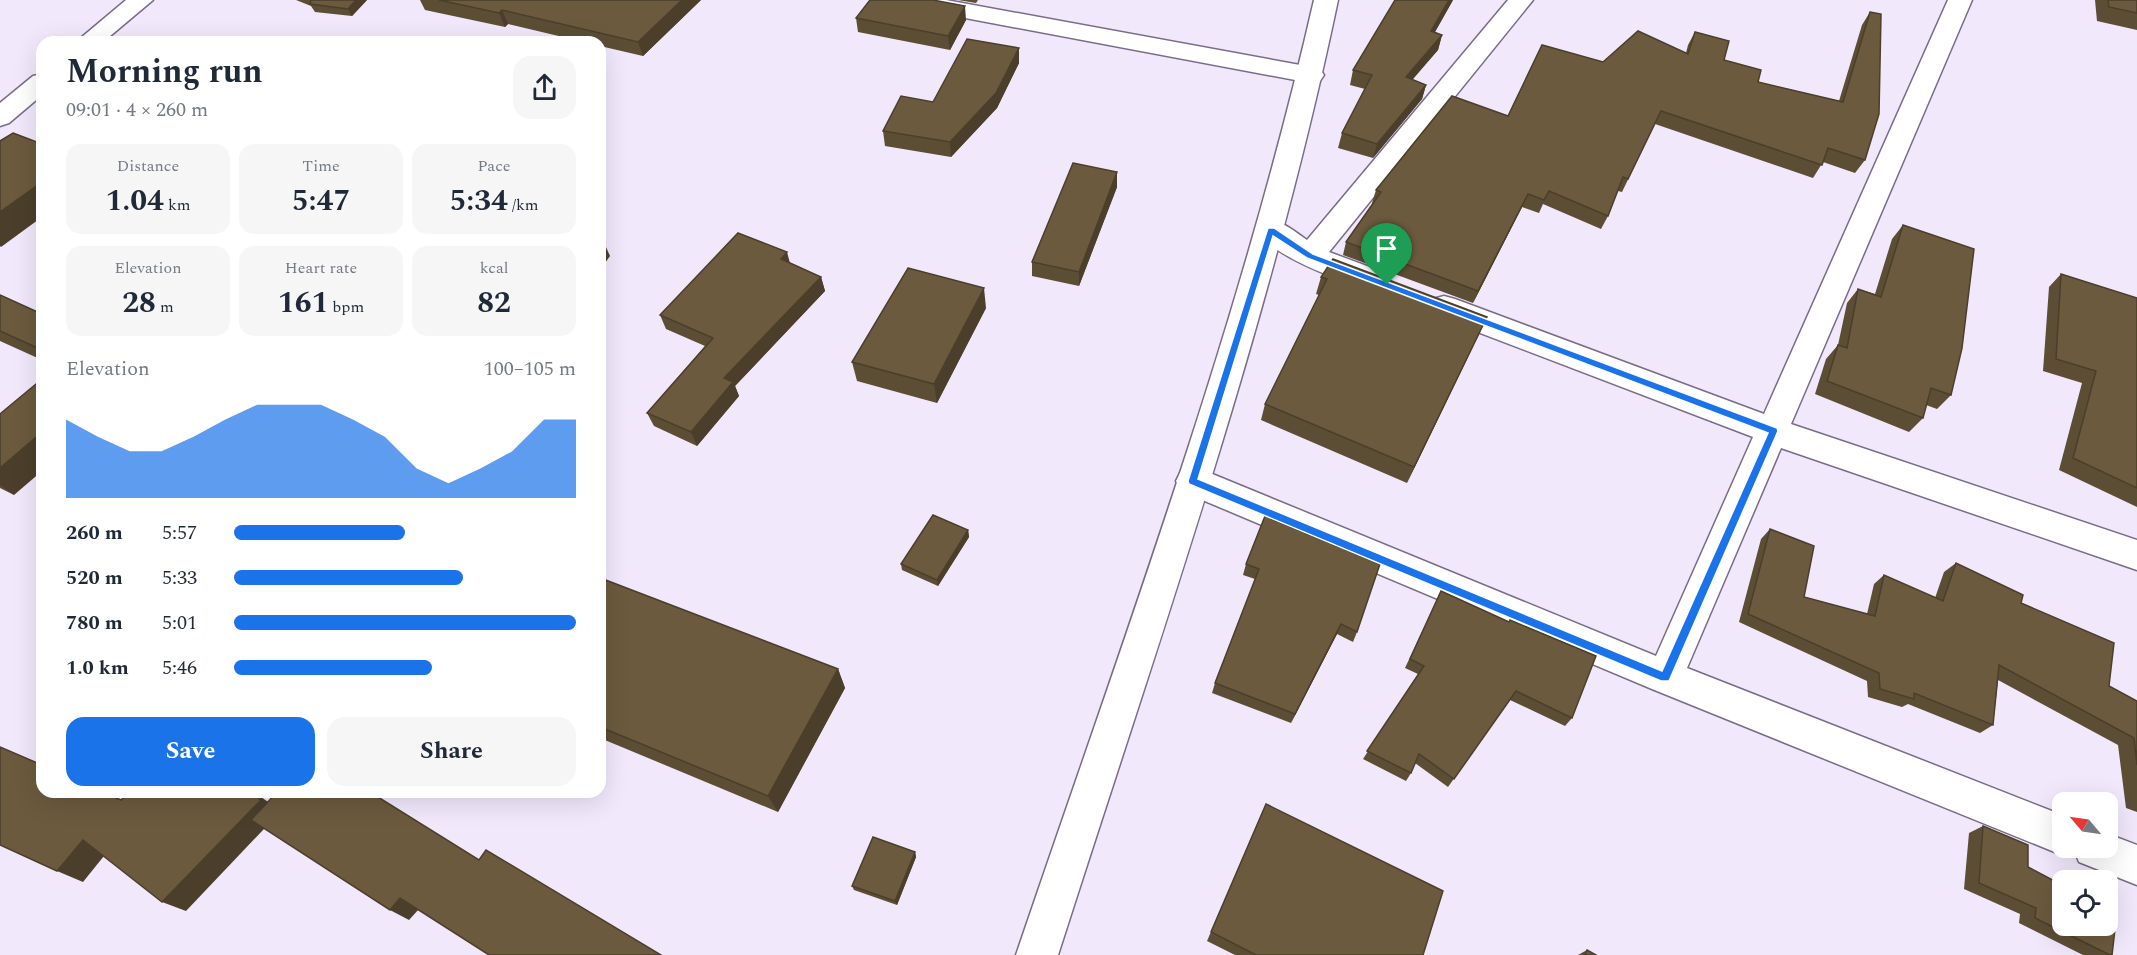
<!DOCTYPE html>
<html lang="en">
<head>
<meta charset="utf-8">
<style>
  body { margin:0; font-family:Spectral,serif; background:#f6f6f7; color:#1f2937; height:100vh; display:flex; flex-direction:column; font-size:22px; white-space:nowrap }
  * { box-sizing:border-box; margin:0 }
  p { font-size:20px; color:#747a83 }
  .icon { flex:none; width:33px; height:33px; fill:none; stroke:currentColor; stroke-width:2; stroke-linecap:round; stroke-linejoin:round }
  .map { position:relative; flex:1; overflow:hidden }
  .sheet { position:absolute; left:36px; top:36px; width:570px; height:762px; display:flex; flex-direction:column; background:#fff; border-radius:18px; box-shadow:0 6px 24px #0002 }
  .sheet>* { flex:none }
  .needle { width:39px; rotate:299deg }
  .tools { position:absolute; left:2052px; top:792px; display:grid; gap:12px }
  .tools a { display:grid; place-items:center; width:66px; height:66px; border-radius:12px; background:#fff; box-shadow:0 6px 24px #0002; font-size:30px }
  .pin { position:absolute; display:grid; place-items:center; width:51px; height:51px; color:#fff; margin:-62px -26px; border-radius:50% 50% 50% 0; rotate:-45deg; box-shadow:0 0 6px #0007 }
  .pin .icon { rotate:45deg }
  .round { display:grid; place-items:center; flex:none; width:63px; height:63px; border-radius:18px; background:#f6f6f7 }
  .headline { display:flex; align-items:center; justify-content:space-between; height:102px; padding:0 30px }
  h1 { font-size:33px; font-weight:700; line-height:45px }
  .figures { display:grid; grid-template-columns:repeat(3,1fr); gap:9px; height:102px; padding:6px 30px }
  .figures div { display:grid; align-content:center; border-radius:15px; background:#f6f6f7; text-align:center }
  .figures b { font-size:30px; font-weight:700 }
  .figures small { font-size:16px; font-weight:400 }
  .figures p { font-size:16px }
  .chart { height:168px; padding:12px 30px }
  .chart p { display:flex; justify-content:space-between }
  .chart svg { width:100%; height:108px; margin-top:6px; fill:#1a73e8; opacity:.7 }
  .action { display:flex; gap:12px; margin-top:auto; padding:12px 30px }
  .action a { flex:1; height:69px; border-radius:18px; background:#1a73e8; color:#fff; font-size:24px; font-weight:700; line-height:69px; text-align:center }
  .action a+a { background:#f6f6f7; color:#1f2937 }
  ul { padding:0 30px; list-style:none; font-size:20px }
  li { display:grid; grid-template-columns:96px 72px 1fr; align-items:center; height:45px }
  li i { height:15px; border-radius:8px; background:#1a73e8 }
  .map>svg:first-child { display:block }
</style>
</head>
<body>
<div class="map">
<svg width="2137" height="955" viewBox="0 0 2137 955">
  <rect width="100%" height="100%" fill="#f1e8fc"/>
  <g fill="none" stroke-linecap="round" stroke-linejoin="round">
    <defs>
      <g id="minor">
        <path d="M 126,0 L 153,0 L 103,42 L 76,42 Z"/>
        <path d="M 895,0 L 946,0 L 1311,67 L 1320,69 L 1324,75 L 1320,81 L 1311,83 L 907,7 L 899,5 Z"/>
        <path d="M 1508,0 L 1533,0 L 1329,252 L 1383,272 L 1388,280 L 1383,288 L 1373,291 C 1342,281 1273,258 1257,230 L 1261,223 C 1280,217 1292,230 1307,240 Z"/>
        <path d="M 1948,0 L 1972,0 L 1791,424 L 2137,540 L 2137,570 L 1781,448 L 1687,668 L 2062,815 L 2062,848 L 2108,848 L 2108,834 L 2137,845 L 2137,885 L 2079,862 L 2074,850 L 2062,855 L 1652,689 L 1181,491 L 1176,481 L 1181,471 L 1193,467 L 1205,471 L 1656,656 L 1753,437 L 1433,315 L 1429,307 L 1433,299 L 1444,296 L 1455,299 L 1764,414 Z"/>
        <path d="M 42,74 L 42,95 L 9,123 L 0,126 L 0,103 L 33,76 Z"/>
      </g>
      <path id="secondary" d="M 1314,0 L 1338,0 C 1270,325 1159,639 1058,955 L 1016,955 C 1123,640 1240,325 1314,0 Z"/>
    </defs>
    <use href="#minor" stroke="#796c88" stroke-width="3"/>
    <use href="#secondary" stroke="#796c88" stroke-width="3"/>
    <use href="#minor" fill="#fff" fill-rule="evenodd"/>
    <use href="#secondary" fill="#fff" fill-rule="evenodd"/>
  </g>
  <g fill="#5c4d35">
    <path d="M 296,0 L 367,0 L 352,16 L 315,12 L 311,6 Z"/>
    <path d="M 420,0 L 701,0 L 643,56 L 600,46 L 600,42 L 584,42 L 508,24 L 505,27 L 425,10 Z"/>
    <path d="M 958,0 L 978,0 L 976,3 Z"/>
    <path d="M 1453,0 L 1435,32 L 1442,35 L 1438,50 L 1412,79 L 1426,85 L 1422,99 L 1373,158 L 1338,148 L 1342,133 L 1365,89 L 1350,85 L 1353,70 Z"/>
    <path d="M 2095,0 L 2137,0 L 2137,30 L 2097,21 Z"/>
    <path d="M 1870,12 L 1865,160 L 1855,173 L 1823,162 L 1813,178 L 1655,124 L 1622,192 L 1618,191 L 1608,216 L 1601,229 L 1543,204 L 1539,213 L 1522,207 L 1473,303 L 1343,255 L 1346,242 L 1373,203 L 1372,203 L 1376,190 L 1603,62 L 1686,53 L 1688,45 L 1695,32 L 1724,60 L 1758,82 L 1839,101 L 1862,25 Z"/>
    <path d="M 856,18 L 966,20 L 950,50 L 858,32 Z"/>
    <path d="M 1019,48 L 1019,63 L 997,108 L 951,157 L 885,146 L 883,131 L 933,102 Z"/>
    <path d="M 1117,172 L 1117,187 L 1079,286 L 1032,276 L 1032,262 Z"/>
    <path d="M 1903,225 L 1951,395 L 1937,409 L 1926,405 L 1923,418 L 1909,432 L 1815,394 L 1826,359 L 1838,345 L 1847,303 L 1858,289 L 1875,294 L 1892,239 Z"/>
    <path d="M 789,262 L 821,277 L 825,291 L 735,386 L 739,396 L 697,446 L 654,426 L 647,413 L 705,346 L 666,329 L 660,315 Z"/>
    <path d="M 2061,274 L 2137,298 L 2137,507 L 2059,470 L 2082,383 L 2043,371 L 2049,287 Z"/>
    <path d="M 1321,277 L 1479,334 L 1407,483 L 1261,420 L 1265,404 L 1319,295 L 1316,294 Z"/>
    <path d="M 0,295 L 42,314 L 42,360 L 0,341 Z"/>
    <path d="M 986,308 L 937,403 L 857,381 L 852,362 Z"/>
    <path d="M 0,414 L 14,495 L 0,488 Z"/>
    <path d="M 1265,516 L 1357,632 L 1353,642 L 1337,634 L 1291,723 L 1212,693 L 1215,683 L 1255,579 L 1243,575 L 1246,564 Z"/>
    <path d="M 1770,529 L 1804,597 L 1867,614 L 1874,584 L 1884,575 L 1935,598 L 1944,572 L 1956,563 L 2021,603 L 2109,686 L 2137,701 L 2137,812 L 2126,808 L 2118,745 L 1998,680 L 1993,725 L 1980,733 L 1908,704 L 1902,707 L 1868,697 L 1867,681 L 1739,622 L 1761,539 Z"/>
    <path d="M 968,530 L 969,537 L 938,586 L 902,570 L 901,564 Z"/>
    <path d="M 600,583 L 838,669 L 845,688 L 778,812 L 600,738 Z"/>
    <path d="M 1441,591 L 1572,718 L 1565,726 L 1510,700 L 1448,787 L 1415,763 L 1411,773 L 1406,781 L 1363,759 L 1418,674 L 1405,668 Z"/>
    <path d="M 1266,804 L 1423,955 L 1235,955 L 1207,941 Z"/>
    <path d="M 1983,826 L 2028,867 L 2112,955 L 2083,955 L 2019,923 L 2020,914 L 1964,889 L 1969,833 Z"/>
    <path d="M 915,852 L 916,857 L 897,905 L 854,890 L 852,886 Z"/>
    <path d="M 1587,950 L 1596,955 L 1578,955 Z"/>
  </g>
  <g fill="#4b3f2b">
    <path d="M 356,0 L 367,0 L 352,16 L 348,9 Z"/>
    <path d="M 682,0 L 701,0 L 643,56 L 638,42 Z"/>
    <path d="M 1449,0 L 1453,0 L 1427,46 L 1431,31 Z"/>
    <path d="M 965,6 L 966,20 L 950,50 L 948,36 Z"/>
    <path d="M 502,10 L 508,24 L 505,27 L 499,13 Z"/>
    <path d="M 1442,35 L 1438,50 L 1402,92 L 1406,77 Z"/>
    <path d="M 1019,48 L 1019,63 L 997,108 L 951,157 L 950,142 Z"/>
    <path d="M 1426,85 L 1422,99 L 1373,158 L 1377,144 Z"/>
    <path d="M 1117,172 L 1117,187 L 1079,286 L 1079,272 Z"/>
    <path d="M 42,182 L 42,217 L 1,247 L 0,246 L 0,212 Z"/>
    <path d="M 1528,194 L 1522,207 L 1473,303 L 1478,291 Z"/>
    <path d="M 601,236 L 610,256 L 600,270 L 600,238 Z"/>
    <path d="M 787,252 L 791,267 L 781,259 Z"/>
    <path d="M 600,272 L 604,280 L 600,285 Z"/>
    <path d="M 821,277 L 825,291 L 735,386 L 739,396 L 697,446 L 691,432 L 724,378 Z"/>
    <path d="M 984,288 L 986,308 L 937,403 L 934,384 Z"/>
    <path d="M 1487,317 L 1479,334 L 1407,483 L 1414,467 Z"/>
    <path d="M 42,432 L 42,471 L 14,495 L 0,485 L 0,468 Z"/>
    <path d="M 968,530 L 969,537 L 938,586 L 937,580 Z"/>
    <path d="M 1341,624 L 1337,634 L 1291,723 L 1295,714 Z"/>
    <path d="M 838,669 L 845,688 L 778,812 L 768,796 Z"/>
    <path d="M 250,792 L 254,792 L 281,811 L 186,911 L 162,902 Z"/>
    <path d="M 83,840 L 108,851 L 83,882 L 57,871 Z"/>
    <path d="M 915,852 L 916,857 L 897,905 L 895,901 Z"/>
    <path d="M 400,898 L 419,909 L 409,920 L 390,910 Z"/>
  </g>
  <g fill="#6b5a3e" stroke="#4b3f2b" stroke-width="1.5">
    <path d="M 311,0 L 356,0 L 348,9 L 310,4 Z"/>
    <path d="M 439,0 L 682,0 L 638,42 L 502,10 L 499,13 Z"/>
    <path d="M 870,0 L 933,0 L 965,6 L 948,36 L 856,18 Z"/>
    <path d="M 1395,0 L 1449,0 L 1431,31 L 1442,35 L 1406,77 L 1426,85 L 1377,144 L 1342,133 L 1372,75 L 1353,70 Z"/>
    <path d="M 2108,0 L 2137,0 L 2137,13 L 2109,7 Z"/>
    <path d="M 1870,12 L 1881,14 L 1879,114 L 1865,160 L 1828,148 L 1822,165 L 1661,111 L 1628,179 L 1623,177 L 1608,216 L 1549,191 L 1544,200 L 1528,194 L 1478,291 L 1346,242 L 1381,192 L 1376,190 L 1452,96 L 1508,116 L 1542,45 L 1603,62 L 1638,31 L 1688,54 L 1695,32 L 1729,41 L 1724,60 L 1761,70 L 1758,82 L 1843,102 Z"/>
    <path d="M 967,39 L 1019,48 L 996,93 L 950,142 L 883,131 L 901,96 L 933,102 Z"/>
    <path d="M 13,133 L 42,144 L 42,182 L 0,212 L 0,141 Z"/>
    <path d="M 1073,163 L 1117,172 L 1079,272 L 1032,262 Z"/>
    <path d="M 1903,225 L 1974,249 L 1962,348 L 1951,395 L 1931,388 L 1923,418 L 1827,381 L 1838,345 L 1847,348 L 1858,289 L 1881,297 Z"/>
    <path d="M 738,233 L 787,252 L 781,259 L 821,277 L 724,378 L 733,382 L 691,432 L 647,413 L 713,338 L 660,315 Z"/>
    <path d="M 1333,259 L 1487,317 L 1414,467 L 1265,404 L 1327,279 L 1321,277 Z"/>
    <path d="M 908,268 L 984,288 L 934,384 L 852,362 Z"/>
    <path d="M 2061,274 L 2137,298 L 2137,488 L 2073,458 L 2096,371 L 2056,359 Z"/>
    <path d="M 0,295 L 42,314 L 42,350 L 0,331 Z"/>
    <path d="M 42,379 L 42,432 L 0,468 L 0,414 Z"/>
    <path d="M 933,515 L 968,530 L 937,580 L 901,564 Z"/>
    <path d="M 1265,516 L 1380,564 L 1357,632 L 1341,624 L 1295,714 L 1215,683 L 1259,569 L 1246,564 Z"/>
    <path d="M 1770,529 L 1814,546 L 1804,597 L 1875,616 L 1884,575 L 1943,601 L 1956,563 L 2023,595 L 2021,603 L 2114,643 L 2109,686 L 2137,701 L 2137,765 L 2134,738 L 1999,665 L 1993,725 L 1914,693 L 1914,699 L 1880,689 L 1879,673 L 1748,614 Z"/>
    <path d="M 603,579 L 838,669 L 768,796 L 600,727 L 600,583 Z"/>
    <path d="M 1441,591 L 1509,622 L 1510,620 L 1596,656 L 1572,718 L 1516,691 L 1454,779 L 1419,754 L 1411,773 L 1367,751 L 1424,666 L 1410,659 Z"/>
    <path d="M 0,747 L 42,765 L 42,792 L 102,792 L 121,800 L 129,792 L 250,792 L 261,800 L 162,902 L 83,840 L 57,871 L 0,845 Z"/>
    <path d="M 277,792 L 370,792 L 479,860 L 486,850 L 661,955 L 489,955 L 400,898 L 390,910 L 251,820 Z"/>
    <path d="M 1266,804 L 1443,891 L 1423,955 L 1256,955 L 1211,932 Z"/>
    <path d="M 1983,826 L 2028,845 L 2028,867 L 2062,885 L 2062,926 L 2108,926 L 2108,907 L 2117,912 L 2112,955 L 2110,955 L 2035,918 L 2036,908 L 1979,883 Z"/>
    <path d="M 873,837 L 915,852 L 895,901 L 852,886 Z"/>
    <path d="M 1587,950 L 1596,955 L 1585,955 Z"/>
  </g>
  <path fill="#1a73e8" stroke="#fff" stroke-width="1.5" fill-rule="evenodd" d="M 1268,228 L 1274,228 L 1313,254 L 1777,428 L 1778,431 L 1669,681 L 1661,681 L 1189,484 L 1188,481 ZM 1273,236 L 1307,258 L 1768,433 L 1662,671 L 1198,479 Z"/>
</svg>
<div class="tools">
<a><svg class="needle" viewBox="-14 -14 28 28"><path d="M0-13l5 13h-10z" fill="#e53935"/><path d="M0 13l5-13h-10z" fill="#747a83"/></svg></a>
<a><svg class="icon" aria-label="locate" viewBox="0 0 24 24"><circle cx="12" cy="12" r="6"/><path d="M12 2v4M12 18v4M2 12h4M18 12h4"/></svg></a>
</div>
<div class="pin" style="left:1387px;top:285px;background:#1e9e55"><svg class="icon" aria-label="arrive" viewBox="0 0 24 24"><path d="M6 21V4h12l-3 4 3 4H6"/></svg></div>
<section class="sheet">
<div class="headline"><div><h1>Morning run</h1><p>09:01 · 4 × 260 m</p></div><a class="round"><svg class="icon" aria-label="share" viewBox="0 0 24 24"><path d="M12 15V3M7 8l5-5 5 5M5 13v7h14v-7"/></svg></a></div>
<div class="figures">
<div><p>Distance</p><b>1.04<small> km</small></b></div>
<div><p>Time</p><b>5:47</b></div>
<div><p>Pace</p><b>5:34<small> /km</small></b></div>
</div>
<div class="figures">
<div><p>Elevation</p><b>28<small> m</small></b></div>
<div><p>Heart rate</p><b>161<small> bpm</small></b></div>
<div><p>kcal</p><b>82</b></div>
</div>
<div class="chart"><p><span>Elevation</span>100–105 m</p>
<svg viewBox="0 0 160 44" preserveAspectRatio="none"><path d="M0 44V12L10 19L20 25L30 25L40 19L50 12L60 6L70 6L80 6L90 12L100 19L110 32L120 38L130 32L140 25L150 12L160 12V44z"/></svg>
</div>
<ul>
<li><b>260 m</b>5:57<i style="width:50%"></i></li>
<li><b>520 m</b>5:33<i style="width:67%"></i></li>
<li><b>780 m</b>5:01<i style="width:100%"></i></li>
<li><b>1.0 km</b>5:46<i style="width:58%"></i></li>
</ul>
<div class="action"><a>Save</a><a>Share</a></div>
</section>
</div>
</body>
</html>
